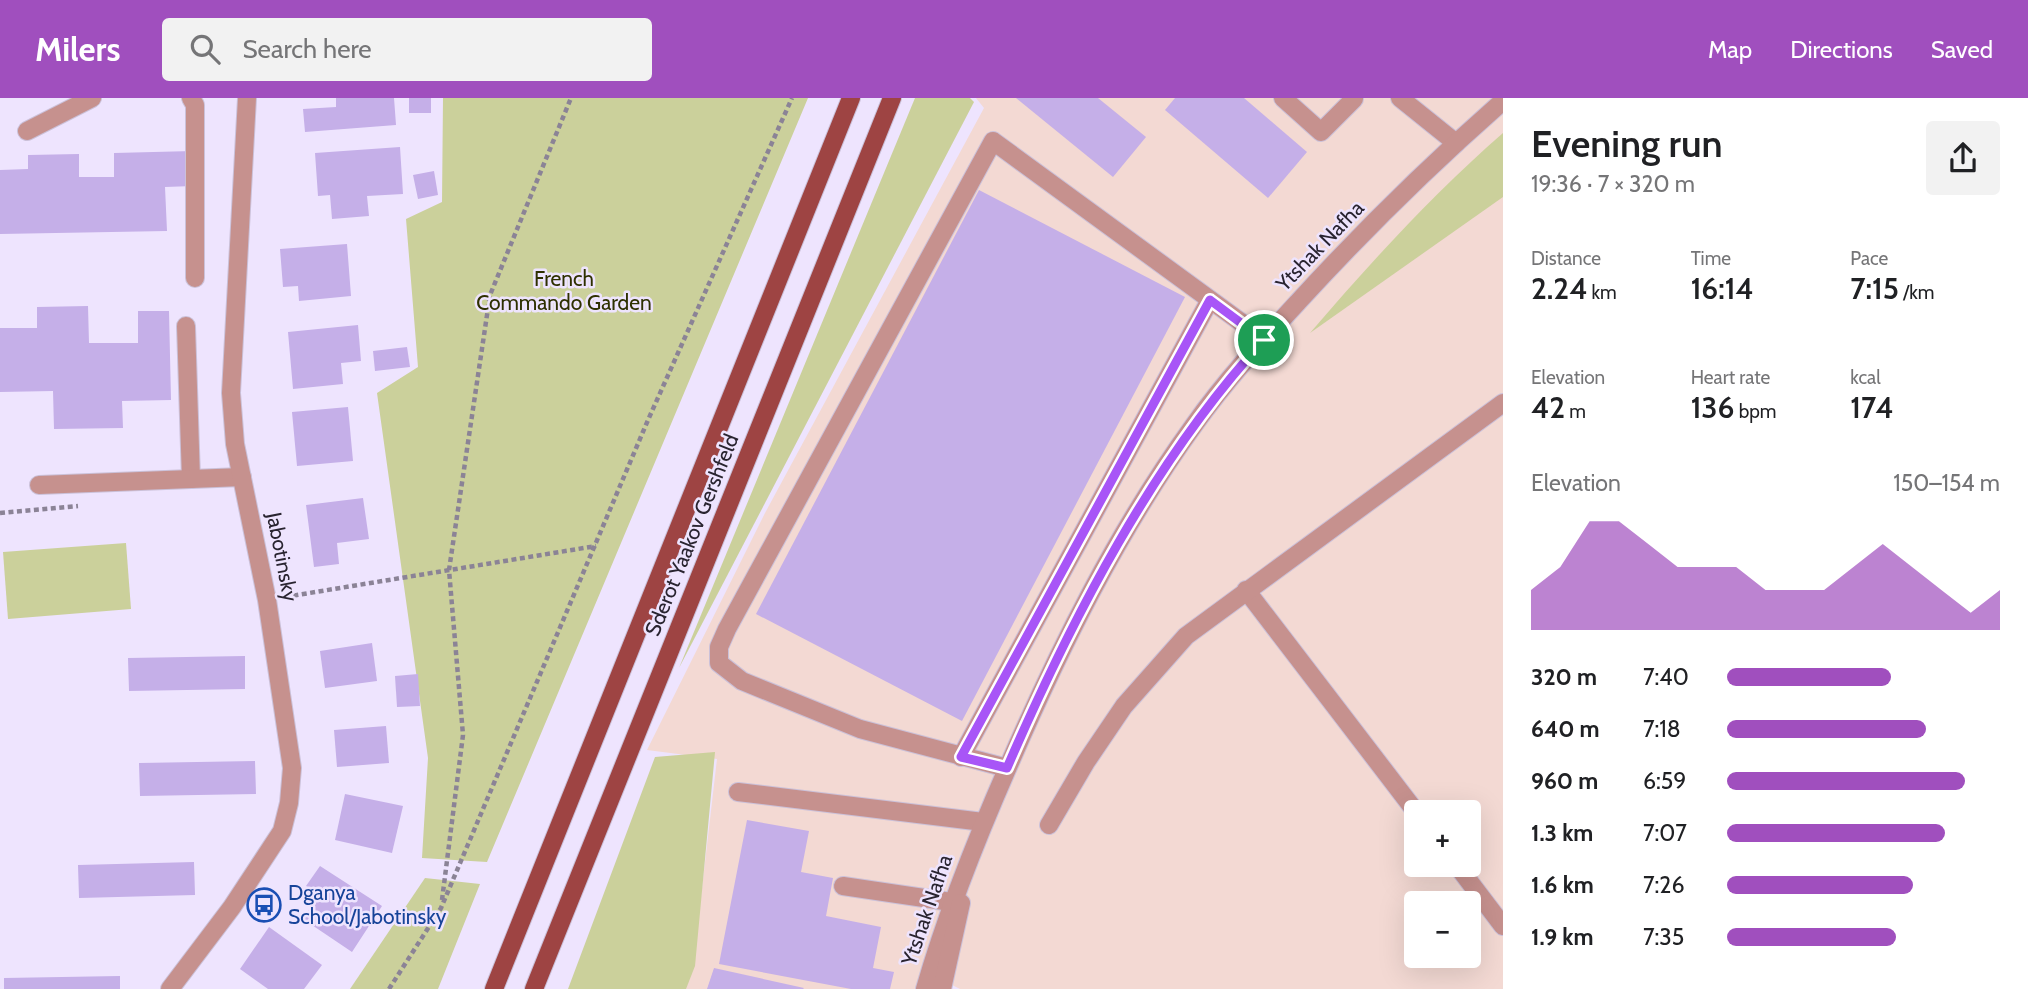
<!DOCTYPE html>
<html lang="en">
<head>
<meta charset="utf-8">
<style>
  body { margin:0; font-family:Cabin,sans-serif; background:#f2f2f2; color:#202124; height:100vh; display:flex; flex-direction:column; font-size:26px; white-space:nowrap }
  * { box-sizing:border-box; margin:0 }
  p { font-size:23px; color:#757577 }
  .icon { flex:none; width:38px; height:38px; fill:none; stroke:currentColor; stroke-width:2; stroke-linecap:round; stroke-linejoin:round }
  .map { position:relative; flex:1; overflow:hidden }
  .side { display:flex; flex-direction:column; background:#fff; width:525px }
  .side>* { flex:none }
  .buttons { position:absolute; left:1404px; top:702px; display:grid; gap:14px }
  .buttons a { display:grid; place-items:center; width:77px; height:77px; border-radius:7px; background:#fff; box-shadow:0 7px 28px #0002; font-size:35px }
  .pin { position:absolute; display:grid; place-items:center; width:60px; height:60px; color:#fff; margin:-30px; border:4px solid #fff; border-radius:50%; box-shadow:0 2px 7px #0007 }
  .round { display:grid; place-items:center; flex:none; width:74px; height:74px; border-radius:7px; background:#f2f2f2 }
  .head { display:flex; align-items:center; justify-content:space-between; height:119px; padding:0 28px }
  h1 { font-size:38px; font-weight:600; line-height:52px }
  .metrics { display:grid; grid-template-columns:repeat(3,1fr); gap:10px; height:119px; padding:7px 28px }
  .metrics div { display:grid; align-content:center }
  .metrics b { font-size:30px; font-weight:600 }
  .metrics small { font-size:19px; font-weight:400 }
  .metrics p { font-size:19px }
  .chart { height:196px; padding:14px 28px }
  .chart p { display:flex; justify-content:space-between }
  .chart svg { width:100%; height:126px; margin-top:7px; fill:#a04fbe; opacity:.7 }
  ul { padding:0 28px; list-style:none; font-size:23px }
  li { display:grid; grid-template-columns:112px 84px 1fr; align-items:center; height:52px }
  li i { height:18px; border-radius:9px; background:#a04fbe }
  header { display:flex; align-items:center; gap:42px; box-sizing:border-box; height:98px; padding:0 35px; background:#a04fbe; color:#fff }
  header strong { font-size:33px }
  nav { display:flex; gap:38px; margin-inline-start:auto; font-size:24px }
  .search { width:490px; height:63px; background:#f2f2f2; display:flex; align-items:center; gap:18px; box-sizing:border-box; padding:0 24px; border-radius:7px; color:#757577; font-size:26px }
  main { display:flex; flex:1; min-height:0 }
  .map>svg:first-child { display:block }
</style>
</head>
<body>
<header>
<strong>Milers</strong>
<div class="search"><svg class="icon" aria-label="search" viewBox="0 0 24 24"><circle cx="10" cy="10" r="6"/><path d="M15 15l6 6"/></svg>Search here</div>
<nav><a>Map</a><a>Directions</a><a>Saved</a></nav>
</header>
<main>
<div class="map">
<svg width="1503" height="891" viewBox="0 0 1503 891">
  <rect width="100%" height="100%" fill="#eee4fe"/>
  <path fill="#f3d9d3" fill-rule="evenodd" d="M 976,0 L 1503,0 L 1503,891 L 960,891 L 924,873 L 918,891 L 681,891 L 694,859 L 717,661 L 647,652 L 765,415 L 984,10 ZM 1416,714 L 1468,714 L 1468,766 L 1416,766 ZM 1416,805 L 1468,805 L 1468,858 L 1416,858 Z"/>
  <g fill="#cbd09b">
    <path d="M 443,0 L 808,0 L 487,764 L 422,760 L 428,660 L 377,295 L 418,269 L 406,121 L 442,104 Z"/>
    <path d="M 915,0 L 970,0 L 974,4 L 679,570 Z"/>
    <path d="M 1503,35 L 1503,99 L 1310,235 C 1371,164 1433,96 1503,35 Z"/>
    <path d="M 126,445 L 131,511 L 8,521 L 3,454 Z"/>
    <path d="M 715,654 L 695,868 L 686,891 L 568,891 L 655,659 Z"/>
    <path d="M 425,780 L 480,786 L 438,891 L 350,891 Z"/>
  </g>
  <g fill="#c5afe8">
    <path d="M 336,0 L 394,0 L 396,27 L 305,34 L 303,11 L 336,9 Z"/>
    <rect x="409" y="0" width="22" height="15"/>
    <path d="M 1016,0 L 1098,0 L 1146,39 L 1113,79 Z"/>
    <path d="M 1175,0 L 1244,0 L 1307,54 L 1268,100 L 1165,12 Z"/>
    <path d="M 400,49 L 403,96 L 367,98 L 369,118 L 332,121 L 330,97 L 318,98 L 315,55 Z"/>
    <path d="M 193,53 L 193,88 L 165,89 L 167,133 L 0,136 L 0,72 L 28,71 L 28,57 L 79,56 L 79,79 L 114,79 L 114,55 Z"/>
    <path d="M 434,73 L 438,97 L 418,101 L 413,77 Z"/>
    <path d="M 979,92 L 1185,199 L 962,623 L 756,516 Z"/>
    <path d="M 347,146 L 351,198 L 299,203 L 298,188 L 283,189 L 280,151 Z"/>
    <path d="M 88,208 L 89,245 L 138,245 L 138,213 L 169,213 L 171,302 L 122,303 L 123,330 L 54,331 L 53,293 L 0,294 L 0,230 L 37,230 L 37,209 Z"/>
    <path d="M 358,227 L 361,263 L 341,265 L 343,286 L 293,291 L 288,234 Z"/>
    <path d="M 407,249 L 410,269 L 375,273 L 373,253 Z"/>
    <path d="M 348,309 L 353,363 L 297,368 L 292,314 Z"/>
    <path d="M 363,400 L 369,441 L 337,445 L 339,466 L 314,469 L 306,407 Z"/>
    <path d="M 372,545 L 377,583 L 325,590 L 320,553 Z"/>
    <path d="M 245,558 L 245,591 L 129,593 L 128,560 Z"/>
    <path d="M 418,576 L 420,608 L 397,609 L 395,578 Z"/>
    <path d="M 386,628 L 389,665 L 337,669 L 334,632 Z"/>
    <path d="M 255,663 L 256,696 L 140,698 L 139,665 Z"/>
    <path d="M 345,696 L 403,708 L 392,755 L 335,742 Z"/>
    <path d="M 747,722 L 809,733 L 801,774 L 833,780 L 826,818 L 881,829 L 873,870 L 894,874 L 890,891 L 851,891 L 719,866 Z"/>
    <path d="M 194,764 L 195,797 L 79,800 L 78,767 Z"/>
    <path d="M 320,768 L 382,808 L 352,854 L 303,821 L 319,796 L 306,788 Z"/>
    <path d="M 269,829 L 322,867 L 304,891 L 268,891 L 240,871 Z"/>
    <path d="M 714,870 L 804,890 L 803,891 L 707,891 Z"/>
    <path d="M 120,878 L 120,891 L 4,891 L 4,880 Z"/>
  </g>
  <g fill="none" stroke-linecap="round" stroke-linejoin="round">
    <defs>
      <g id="minor">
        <path d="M 191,0 L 195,7 L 195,180"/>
        <path d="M 1283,0 L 1321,34 L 1354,1"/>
        <path d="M 1400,0 L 1456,45"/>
        <path d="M 27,33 L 92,0"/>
        <path d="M 186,228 L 191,381"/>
        <path d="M 39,387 L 242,379"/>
        <path d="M 1246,492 L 1416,714"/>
        <path d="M 961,659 L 1210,202"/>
        <path d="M 1007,670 L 860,631 L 742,583 L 719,565 L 719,549 L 727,531 L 993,43 L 1264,241"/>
        <path d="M 738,694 L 983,724"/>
        <path d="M 1049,727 L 1086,664 L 1124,608 L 1186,538 L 1503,305"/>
        <path d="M 1456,766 L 1503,828"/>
        <path d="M 843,788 L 951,804"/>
        <path d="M 170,891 L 232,809 L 282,733 L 289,705 L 292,670 L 267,502 L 235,346 L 231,295 L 247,0"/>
        <path d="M 925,891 C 947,814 976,742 1008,669 C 1059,551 1118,432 1194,327 C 1225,283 1262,243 1298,204 C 1363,133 1431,66 1503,3"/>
        <path d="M 942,891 L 961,805"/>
      </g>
      <g id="major">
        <path d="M 494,891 L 851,0"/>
        <path d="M 534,891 L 892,0"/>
      </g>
    </defs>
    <use href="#minor" stroke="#cbc1d9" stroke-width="20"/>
    <use href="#major" stroke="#cbc1d9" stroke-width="20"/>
    <g stroke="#8b8396" stroke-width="4.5" stroke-dasharray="5 3.5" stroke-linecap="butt">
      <path d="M 0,415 L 78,408"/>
      <path d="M 285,499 L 596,448"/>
      <path d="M 442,802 L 463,637 L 449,472 L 490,197 L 571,0"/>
      <path d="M 389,891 L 441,810 L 648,322 L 792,0"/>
    </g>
    <use href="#minor" stroke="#c6918e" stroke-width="18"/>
    <use href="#major" stroke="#9e4443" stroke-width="18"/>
  </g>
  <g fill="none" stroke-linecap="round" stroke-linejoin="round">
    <defs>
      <path id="route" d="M 1210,202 L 1264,242 C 1154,361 1071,522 1007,670 L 961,659 Z"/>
    </defs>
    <use href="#route" stroke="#fff" stroke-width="14"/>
    <use href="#route" stroke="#a855f7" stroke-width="9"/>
  </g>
  <defs>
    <symbol id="bus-ring" viewBox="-11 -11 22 22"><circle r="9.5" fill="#eee4fe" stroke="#1a4fb4" stroke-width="1.5"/><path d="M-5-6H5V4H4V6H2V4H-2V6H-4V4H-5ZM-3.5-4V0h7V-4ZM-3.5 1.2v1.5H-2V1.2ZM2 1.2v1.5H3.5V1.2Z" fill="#1a4fb4"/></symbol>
  </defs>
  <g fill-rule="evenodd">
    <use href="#bus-ring" x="245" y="788" width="38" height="38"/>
  </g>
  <g text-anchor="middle" stroke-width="5" stroke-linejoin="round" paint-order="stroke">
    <g font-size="21" fill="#292430" stroke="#eee4fe">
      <text transform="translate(1320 148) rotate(-46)" y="7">Ytshak Nafha</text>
      <text transform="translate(692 437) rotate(-68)" y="7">Sderot Yaakov Gershfeld</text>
      <text transform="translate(282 459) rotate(79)" y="7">Jabotinsky</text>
      <text transform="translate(927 812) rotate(-71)" y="7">Ytshak Nafha</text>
    </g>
    <g font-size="21" fill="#2e3000" stroke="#eee4fe">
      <text x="564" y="188">French<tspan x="564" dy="24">Commando Garden</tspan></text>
    </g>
    <g font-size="21" fill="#164399" stroke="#eee4fe" text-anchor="start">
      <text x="288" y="802">Dganya<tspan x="288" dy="24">School/Jabotinsky</tspan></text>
    </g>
  </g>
</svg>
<div class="buttons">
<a>+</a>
<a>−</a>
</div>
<div class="pin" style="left:1264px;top:242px;background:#1e9e55"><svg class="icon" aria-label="arrive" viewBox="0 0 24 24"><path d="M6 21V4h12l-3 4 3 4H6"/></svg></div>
</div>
<section class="side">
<div class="head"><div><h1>Evening run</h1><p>19:36 · 7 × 320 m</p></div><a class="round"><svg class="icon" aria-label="share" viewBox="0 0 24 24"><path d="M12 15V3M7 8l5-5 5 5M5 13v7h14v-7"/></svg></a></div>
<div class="metrics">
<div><p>Distance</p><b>2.24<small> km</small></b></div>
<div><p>Time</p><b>16:14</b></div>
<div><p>Pace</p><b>7:15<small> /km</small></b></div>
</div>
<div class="metrics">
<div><p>Elevation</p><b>42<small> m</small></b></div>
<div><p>Heart rate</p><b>136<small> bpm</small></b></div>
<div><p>kcal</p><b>174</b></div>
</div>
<div class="chart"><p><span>Elevation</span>150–154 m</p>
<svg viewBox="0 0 160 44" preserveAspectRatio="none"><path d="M0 44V30L10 22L20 6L30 6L40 14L50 22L60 22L70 22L80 30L90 30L100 30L110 22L120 14L130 22L140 30L150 38L160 30V44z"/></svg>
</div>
<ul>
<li><b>320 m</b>7:40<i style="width:60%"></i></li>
<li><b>640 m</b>7:18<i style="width:73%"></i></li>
<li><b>960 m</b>6:59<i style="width:87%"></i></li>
<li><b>1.3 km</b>7:07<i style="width:80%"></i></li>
<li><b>1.6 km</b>7:26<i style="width:68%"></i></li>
<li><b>1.9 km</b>7:35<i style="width:62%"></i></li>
</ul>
</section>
</main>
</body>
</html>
